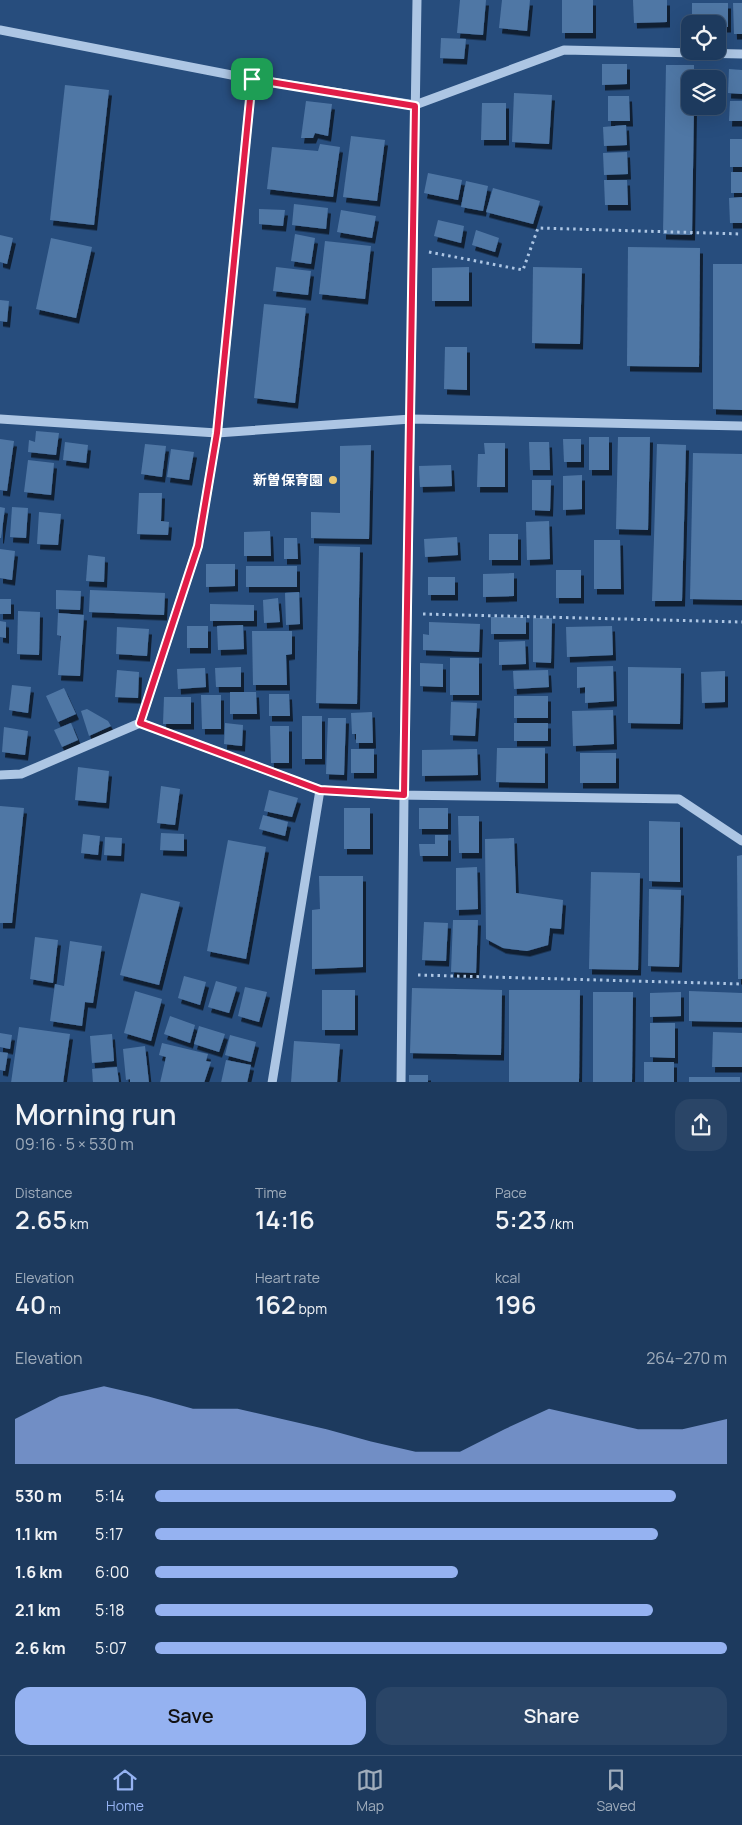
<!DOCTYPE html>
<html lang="en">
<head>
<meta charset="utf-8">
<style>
  body { margin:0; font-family:Manrope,"Noto Sans JP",sans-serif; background:#2a4567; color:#f1f3f6; height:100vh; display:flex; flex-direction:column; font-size:19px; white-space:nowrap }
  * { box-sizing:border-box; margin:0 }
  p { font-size:16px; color:#a0adbc }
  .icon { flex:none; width:28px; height:28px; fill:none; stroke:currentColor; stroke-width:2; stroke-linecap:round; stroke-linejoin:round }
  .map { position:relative; height:1082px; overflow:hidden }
  .sheet { display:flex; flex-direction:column; background:#1d3a5e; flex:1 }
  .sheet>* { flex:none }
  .buttons { position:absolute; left:681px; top:15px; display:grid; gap:10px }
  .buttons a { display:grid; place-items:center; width:45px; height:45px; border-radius:10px; background:#1d3a5e; box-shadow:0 5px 20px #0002,0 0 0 1px #3b5473; font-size:25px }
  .pin { position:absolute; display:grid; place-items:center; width:42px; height:42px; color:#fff; margin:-21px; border-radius:10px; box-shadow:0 2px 8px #0006 }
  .round { display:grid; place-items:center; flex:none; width:52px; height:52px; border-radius:15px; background:#2a4567 }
  .summary { display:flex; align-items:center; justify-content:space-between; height:85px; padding:0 15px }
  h1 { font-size:28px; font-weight:600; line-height:38px }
  .metrics { display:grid; grid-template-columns:repeat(3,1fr); gap:8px; height:85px; padding:5px 15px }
  .metrics div { display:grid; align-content:center }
  .metrics b { font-size:25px; font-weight:600 }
  .metrics small { font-size:14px; font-weight:400 }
  .metrics p { font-size:14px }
  .chart { height:140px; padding:10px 15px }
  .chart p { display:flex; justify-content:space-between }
  .chart svg { width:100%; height:90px; margin-top:5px; fill:#95b2f1; opacity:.7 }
  .cta { display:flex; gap:10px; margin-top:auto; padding:10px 15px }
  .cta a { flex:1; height:58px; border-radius:15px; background:#95b2f1; color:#111; font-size:20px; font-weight:600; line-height:58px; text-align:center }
  .cta a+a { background:#2a4567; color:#f1f3f6 }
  ul { padding:0 15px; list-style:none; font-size:16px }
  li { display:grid; grid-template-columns:80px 60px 1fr; align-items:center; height:38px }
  li i { height:12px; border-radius:6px; background:#95b2f1 }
  .tab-bar { display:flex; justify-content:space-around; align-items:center; height:70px; border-top:1px solid #3b5473; background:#1d3a5e; font-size:14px; color:#a0adbc }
  .tab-bar a { display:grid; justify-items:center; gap:2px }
  .tab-bar .on { color:#95b2f1 }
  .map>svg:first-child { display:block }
</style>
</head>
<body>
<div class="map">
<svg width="742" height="1083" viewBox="0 0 742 1083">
  <defs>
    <filter id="shadow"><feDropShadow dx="3" dy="5.5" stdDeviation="0" flood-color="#0009"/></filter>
  </defs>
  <rect width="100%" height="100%" fill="#274d7d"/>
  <g fill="#5077a5" filter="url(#shadow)">
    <path d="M 460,0 L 486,0 L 483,35 L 457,33 Z"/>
    <path d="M 502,0 L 530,0 L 527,31 L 499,28 Z"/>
    <rect x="562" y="0" width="31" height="33"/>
    <path d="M 633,0 L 667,0 L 667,22 L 634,23 Z"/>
    <path d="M 692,3 L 728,3 L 728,27 L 718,27 L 718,24 L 692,24 Z"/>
    <path d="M 733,3 L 742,3 L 742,34 L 734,34 Z"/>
    <path d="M 441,38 L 466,39 L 464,59 L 440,58 Z"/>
    <path d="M 602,64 L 627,64 L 627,84 L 602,85 Z"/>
    <path d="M 666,65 L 694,65 L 694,79 L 690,79 L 690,106 L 694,106 L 692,235 L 663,234 Z"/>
    <path d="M 729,69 L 742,70 L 742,94 L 728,93 Z"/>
    <path d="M 65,85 L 109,90 L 94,225 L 50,220 Z"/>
    <path d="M 514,93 L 552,95 L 549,144 L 512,142 Z"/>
    <path d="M 608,96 L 629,96 L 630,121 L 608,121 Z"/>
    <path d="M 306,101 L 332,104 L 328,136 L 315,133 L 313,138 L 301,138 Z"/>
    <path d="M 730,101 L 742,101 L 742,121 L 729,121 Z"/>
    <path d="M 482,103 L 506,103 L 506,140 L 481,140 Z"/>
    <path d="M 626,125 L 627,145 L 604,146 L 603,127 Z"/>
    <path d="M 351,136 L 385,140 L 377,201 L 343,197 Z"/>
    <rect x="730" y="139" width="12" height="28"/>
    <path d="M 320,144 L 340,147 L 333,197 L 267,189 L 272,147 L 318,151 Z"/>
    <path d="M 627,152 L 628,174 L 604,175 L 603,153 Z"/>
    <rect x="731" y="172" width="11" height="21"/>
    <path d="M 428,173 L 462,180 L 458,200 L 424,193 Z"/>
    <path d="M 604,180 L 627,180 L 628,205 L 605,205 Z"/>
    <path d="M 466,181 L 488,186 L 483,211 L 461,207 Z"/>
    <path d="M 493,188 L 540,201 L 533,224 L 486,212 Z"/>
    <path d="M 742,197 L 742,223 L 730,223 L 729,198 Z"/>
    <path d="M 294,204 L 328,208 L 326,229 L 292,225 Z"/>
    <path d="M 259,209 L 285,210 L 283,226 L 259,224 Z"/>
    <path d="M 341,210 L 376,216 L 372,238 L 337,232 Z"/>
    <path d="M 438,220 L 464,226 L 461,243 L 434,236 Z"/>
    <path d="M 476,230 L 499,238 L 495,252 L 472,245 Z"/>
    <path d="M 295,234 L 315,238 L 311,264 L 291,261 Z"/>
    <path d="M 0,235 L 13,238 L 7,264 L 0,262 Z"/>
    <path d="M 51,238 L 92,247 L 76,318 L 36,309 Z"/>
    <path d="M 325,241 L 371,246 L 365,299 L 319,294 Z"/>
    <path d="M 628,247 L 700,248 L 699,367 L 627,366 Z"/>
    <path d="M 713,264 L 742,264 L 742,410 L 713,409 Z"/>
    <path d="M 276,267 L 311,271 L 308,295 L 273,291 Z"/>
    <path d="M 469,267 L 469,301 L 432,301 L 432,268 Z"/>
    <path d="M 533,267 L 582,268 L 580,344 L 532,343 Z"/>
    <path d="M 0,300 L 9,301 L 7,322 L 0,321 Z"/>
    <path d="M 264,304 L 306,308 L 295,403 L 254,398 Z"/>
    <path d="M 445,347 L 467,347 L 467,390 L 444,389 Z"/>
    <path d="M 36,431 L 59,433 L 56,455 L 28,452 L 29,440 L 35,442 Z"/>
    <rect x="589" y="437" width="20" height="33"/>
    <path d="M 618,437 L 650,437 L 648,530 L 616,529 Z"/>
    <path d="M 0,439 L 14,441 L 7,491 L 0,490 Z"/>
    <path d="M 563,439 L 581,439 L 581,462 L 564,462 Z"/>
    <path d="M 65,442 L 88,445 L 86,463 L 63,460 Z"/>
    <path d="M 529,442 L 549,442 L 550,470 L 530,470 Z"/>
    <path d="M 484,443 L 505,443 L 505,487 L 477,487 L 478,454 L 485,454 Z"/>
    <path d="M 145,444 L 166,446 L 162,477 L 141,474 Z"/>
    <path d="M 657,444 L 686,445 L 682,601 L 652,601 Z"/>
    <path d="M 371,445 L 369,539 L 311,538 L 311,512 L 340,513 L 340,446 Z"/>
    <path d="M 171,449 L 194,452 L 189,480 L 167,477 Z"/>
    <path d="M 693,453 L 742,454 L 742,600 L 690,599 Z"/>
    <path d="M 28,460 L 54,463 L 51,495 L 24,492 Z"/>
    <path d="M 451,465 L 452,486 L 420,487 L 419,466 Z"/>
    <path d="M 582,475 L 582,509 L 563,510 L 563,476 Z"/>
    <path d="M 532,480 L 551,480 L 550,511 L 532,510 Z"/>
    <path d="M 139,493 L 162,493 L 161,521 L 169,522 L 168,535 L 137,534 Z"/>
    <path d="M 0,507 L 5,508 L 1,538 L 0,538 Z"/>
    <path d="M 12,507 L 28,508 L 26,538 L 10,537 Z"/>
    <path d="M 39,512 L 61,514 L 58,545 L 37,544 Z"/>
    <path d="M 549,521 L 550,559 L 527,560 L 526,522 Z"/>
    <path d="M 270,531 L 271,556 L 244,556 L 244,532 Z"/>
    <rect x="489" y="534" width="29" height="26"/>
    <path d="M 457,537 L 458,555 L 425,557 L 424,539 Z"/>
    <path d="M 284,538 L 297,538 L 298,559 L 284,559 Z"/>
    <path d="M 594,540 L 620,540 L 621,589 L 594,589 Z"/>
    <path d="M 319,546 L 360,547 L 357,704 L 316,703 Z"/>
    <path d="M 0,549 L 15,551 L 12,580 L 0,578 Z"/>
    <path d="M 88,555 L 105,557 L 104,582 L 86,581 Z"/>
    <path d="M 206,564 L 235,564 L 235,586 L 206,587 Z"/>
    <rect x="246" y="566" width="51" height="21"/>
    <rect x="556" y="570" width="25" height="28"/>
    <path d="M 514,573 L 514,596 L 483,597 L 483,574 Z"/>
    <rect x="428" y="577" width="27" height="18"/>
    <path d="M 56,590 L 81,591 L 80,610 L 56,609 Z"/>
    <path d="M 90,590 L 165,593 L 164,615 L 89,612 Z"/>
    <path d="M 299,592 L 300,624 L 286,625 L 285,593 Z"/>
    <path d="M 278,598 L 280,622 L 264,623 L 263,600 Z"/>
    <rect x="0" y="599" width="11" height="15"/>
    <path d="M 210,604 L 254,605 L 254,621 L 210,621 Z"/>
    <path d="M 18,611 L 40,612 L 39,655 L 17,654 Z"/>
    <path d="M 58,613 L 84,615 L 80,676 L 58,675 L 61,636 L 57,635 Z"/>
    <rect x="491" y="617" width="35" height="17"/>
    <path d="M 533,618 L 552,618 L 551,663 L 533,662 Z"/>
    <path d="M 0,621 L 6,622 L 6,638 L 0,637 Z"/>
    <path d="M 429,622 L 480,624 L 479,652 L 423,650 L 423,634 L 429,635 Z"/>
    <path d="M 243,625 L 244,649 L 218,650 L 217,626 Z"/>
    <rect x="187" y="626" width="21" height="22"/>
    <path d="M 612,626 L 613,655 L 567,657 L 566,627 Z"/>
    <path d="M 117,627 L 149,629 L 147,656 L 116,654 Z"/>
    <path d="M 252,631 L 292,631 L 292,654 L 286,655 L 287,685 L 253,685 Z"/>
    <path d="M 525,641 L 526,664 L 499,665 L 499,642 Z"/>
    <rect x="450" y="658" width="29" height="37"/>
    <path d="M 420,663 L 443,664 L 443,687 L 420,686 Z"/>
    <path d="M 613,666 L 614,701 L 585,703 L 585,687 L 577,688 L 577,667 Z"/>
    <path d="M 241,667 L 241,687 L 216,687 L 215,668 Z"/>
    <path d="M 628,667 L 681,668 L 680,724 L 628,723 Z"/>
    <path d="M 205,668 L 206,687 L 178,689 L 177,669 Z"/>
    <path d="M 117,670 L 139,672 L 138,698 L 115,697 Z"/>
    <path d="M 548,670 L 549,687 L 514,689 L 513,671 Z"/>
    <path d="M 725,671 L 725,702 L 702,703 L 701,672 Z"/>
    <path d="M 12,685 L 31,687 L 28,713 L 9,710 Z"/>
    <path d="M 64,688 L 76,714 L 58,722 L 46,696 Z"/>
    <path d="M 230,692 L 256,692 L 257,714 L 230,714 Z"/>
    <path d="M 269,694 L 289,694 L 290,716 L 269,716 Z"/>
    <path d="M 201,695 L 221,695 L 221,729 L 202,729 Z"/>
    <rect x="514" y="696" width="34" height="22"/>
    <path d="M 164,697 L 191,697 L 191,724 L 163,724 Z"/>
    <path d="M 451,702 L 477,703 L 475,736 L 450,735 Z"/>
    <path d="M 87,709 L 108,721 L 111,726 L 89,736 L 81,711 Z"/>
    <path d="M 613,710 L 614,744 L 573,746 L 572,711 Z"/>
    <path d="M 372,712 L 373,743 L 356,743 L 356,734 L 352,734 L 351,713 Z"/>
    <rect x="302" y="716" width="20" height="43"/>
    <path d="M 328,718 L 346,718 L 344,775 L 326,774 Z"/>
    <path d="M 71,723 L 78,740 L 62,747 L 54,730 Z"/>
    <path d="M 225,723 L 243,725 L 242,746 L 224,744 Z"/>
    <rect x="514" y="723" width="34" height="18"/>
    <path d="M 270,726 L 289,726 L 289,763 L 271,763 Z"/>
    <path d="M 4,727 L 28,731 L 25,755 L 2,752 Z"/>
    <path d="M 497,748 L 545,748 L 545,783 L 496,782 Z"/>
    <rect x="351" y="749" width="23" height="24"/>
    <path d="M 477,749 L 478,775 L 422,776 L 422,750 Z"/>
    <rect x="580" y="753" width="36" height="30"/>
    <path d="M 78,767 L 109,771 L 106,803 L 75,800 Z"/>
    <path d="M 161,786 L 180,789 L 175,825 L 157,823 Z"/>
    <path d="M 269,790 L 298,798 L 292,817 L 264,811 Z"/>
    <path d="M 0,806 L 24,808 L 12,923 L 0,923 Z"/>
    <rect x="344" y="808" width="26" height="41"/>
    <rect x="419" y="808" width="29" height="21"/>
    <path d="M 263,815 L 288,822 L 285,836 L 259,829 Z"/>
    <path d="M 458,816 L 479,816 L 479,853 L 459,853 Z"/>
    <path d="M 649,821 L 680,822 L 680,882 L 649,881 Z"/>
    <path d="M 161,833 L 184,834 L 184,851 L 160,850 Z"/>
    <path d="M 83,834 L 100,836 L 98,855 L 81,853 Z"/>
    <path d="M 435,835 L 448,835 L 448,856 L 420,856 L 419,844 L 435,844 Z"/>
    <path d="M 105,837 L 122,838 L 121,856 L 104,855 Z"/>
    <path d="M 514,838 L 516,893 L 563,900 L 561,929 L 550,928 L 548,945 L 527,951 L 503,948 L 486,939 L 485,839 Z"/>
    <path d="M 228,840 L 266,847 L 246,959 L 207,951 Z"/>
    <path d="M 742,855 L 742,979 L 738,979 L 737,856 Z"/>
    <path d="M 477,867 L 478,909 L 456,910 L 456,868 Z"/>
    <path d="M 591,872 L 640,873 L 638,970 L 589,969 Z"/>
    <path d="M 319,876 L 363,876 L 363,967 L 312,969 L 312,910 L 320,909 Z"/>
    <path d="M 649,889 L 681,890 L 679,967 L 648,966 Z"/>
    <path d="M 141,893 L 180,902 L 159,985 L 120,975 Z"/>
    <path d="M 453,920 L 478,920 L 476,973 L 451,972 Z"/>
    <path d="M 424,922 L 448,923 L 446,961 L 422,960 Z"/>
    <path d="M 35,937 L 58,940 L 53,983 L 30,979 Z"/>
    <path d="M 70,941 L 102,946 L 93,1003 L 85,1002 L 82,1026 L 50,1021 L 55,984 L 64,986 Z"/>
    <path d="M 184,976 L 206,982 L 200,1005 L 178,998 Z"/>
    <path d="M 216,981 L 237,987 L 229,1013 L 208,1007 Z"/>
    <path d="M 245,987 L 267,992 L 259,1022 L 238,1016 Z"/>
    <path d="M 412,988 L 502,990 L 501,1055 L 410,1053 Z"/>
    <rect x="322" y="990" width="33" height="40"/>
    <path d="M 509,990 L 580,990 L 579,1083 L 509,1083 Z"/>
    <path d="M 135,991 L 162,999 L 151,1041 L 124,1033 Z"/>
    <path d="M 689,991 L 742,993 L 742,1022 L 689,1021 Z"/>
    <path d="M 593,992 L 633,992 L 632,1083 L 593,1083 Z"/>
    <path d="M 681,992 L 681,1016 L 650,1017 L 650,993 Z"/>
    <path d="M 170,1016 L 195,1025 L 190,1043 L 164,1034 Z"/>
    <path d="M 650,1023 L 675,1023 L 675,1058 L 650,1057 Z"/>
    <path d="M 199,1026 L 225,1034 L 219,1052 L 194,1044 Z"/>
    <path d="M 19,1027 L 70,1034 L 63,1083 L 11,1083 Z"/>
    <path d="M 713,1032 L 742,1033 L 742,1067 L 712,1067 Z"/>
    <path d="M 0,1033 L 12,1035 L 10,1049 L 0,1047 Z"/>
    <path d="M 112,1034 L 114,1061 L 92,1063 L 90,1036 Z"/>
    <path d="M 230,1035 L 256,1042 L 251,1062 L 225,1055 Z"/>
    <path d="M 294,1041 L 340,1044 L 337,1083 L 291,1083 Z"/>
    <path d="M 162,1043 L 208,1054 L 206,1061 L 211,1062 L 204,1083 L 160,1083 L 166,1057 L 159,1055 Z"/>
    <path d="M 145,1046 L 149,1083 L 130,1083 L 130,1079 L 126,1080 L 123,1049 Z"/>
    <path d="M 0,1052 L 8,1053 L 5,1071 L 0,1070 Z"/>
    <path d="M 226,1060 L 251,1065 L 247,1083 L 221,1083 Z"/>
    <rect x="644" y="1062" width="30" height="21"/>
    <path d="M 117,1067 L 119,1083 L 93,1083 L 92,1069 Z"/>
    <rect x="409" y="1075" width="19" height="8"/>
    <rect x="689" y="1077" width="51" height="6"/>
  </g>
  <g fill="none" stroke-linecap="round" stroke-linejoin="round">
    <g stroke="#adc6e4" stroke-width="3" stroke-dasharray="2.5 4" stroke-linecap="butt">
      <path d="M 429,252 L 523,270 L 538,228 L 742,234"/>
      <path d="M 423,614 L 742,622"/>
      <path d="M 418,975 L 742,984"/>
    </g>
    <g stroke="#adc6e4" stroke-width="9">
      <path d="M 0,30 L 252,79 L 415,105 L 564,50 L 742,54"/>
      <path d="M 0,419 L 217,433 L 411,419 L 742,426"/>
      <path d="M 140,723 L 320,790 L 395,795 L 679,799 L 742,841"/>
      <path d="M 0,775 L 21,774 L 140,723 L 198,546 L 217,433 L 252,79"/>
      <path d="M 272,1083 L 320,790"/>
      <path d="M 401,1083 L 404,795 L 417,0"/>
    </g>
  </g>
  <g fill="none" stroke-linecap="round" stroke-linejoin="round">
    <defs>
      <path id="route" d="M 252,79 L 415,106 L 404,795 L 320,790 L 140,723 L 198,546 L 217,433 Z"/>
    </defs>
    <use href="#route" stroke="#fff" stroke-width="10"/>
    <use href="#route" stroke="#e11d48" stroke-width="6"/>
  </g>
  <circle fill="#ecc973" stroke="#274d7d" stroke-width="2" cx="333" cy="480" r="5"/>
  <g text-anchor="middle" stroke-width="5" stroke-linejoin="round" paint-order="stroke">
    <g font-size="14" font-weight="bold" fill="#fff" stroke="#274d7d" text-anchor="end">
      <text x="323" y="485">新曽保育園</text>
    </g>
  </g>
</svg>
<div class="buttons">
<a><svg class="icon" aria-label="locate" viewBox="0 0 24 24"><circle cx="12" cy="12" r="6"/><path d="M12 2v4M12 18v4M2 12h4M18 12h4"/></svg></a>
<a><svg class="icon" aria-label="layers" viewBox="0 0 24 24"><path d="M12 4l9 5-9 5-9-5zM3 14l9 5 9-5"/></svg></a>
</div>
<div class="pin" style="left:252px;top:79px;background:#1e9e55"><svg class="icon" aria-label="arrive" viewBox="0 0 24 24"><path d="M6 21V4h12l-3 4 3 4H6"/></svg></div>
</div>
<section class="sheet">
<div class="summary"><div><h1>Morning run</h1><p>09:16 · 5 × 530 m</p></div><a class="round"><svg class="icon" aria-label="share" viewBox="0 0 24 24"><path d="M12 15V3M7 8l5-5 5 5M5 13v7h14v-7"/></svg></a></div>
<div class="metrics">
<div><p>Distance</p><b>2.65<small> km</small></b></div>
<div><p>Time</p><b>14:16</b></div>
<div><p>Pace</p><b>5:23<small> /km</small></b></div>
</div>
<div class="metrics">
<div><p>Elevation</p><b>40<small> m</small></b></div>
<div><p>Heart rate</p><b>162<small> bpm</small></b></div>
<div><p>kcal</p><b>196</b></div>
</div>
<div class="chart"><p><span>Elevation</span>264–270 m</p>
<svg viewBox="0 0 160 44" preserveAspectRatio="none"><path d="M0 44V22L10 11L20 6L30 11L40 17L50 17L60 22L70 27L80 33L90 38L100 38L110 27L120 17L130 22L140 27L150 27L160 22V44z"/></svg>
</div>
<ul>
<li><b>530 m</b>5:14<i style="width:91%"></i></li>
<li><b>1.1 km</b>5:17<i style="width:88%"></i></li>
<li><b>1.6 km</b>6:00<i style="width:53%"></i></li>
<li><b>2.1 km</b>5:18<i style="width:87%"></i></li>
<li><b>2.6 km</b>5:07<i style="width:100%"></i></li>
</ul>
<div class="cta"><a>Save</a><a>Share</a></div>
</section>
<nav class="tab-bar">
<a class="on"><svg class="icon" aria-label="home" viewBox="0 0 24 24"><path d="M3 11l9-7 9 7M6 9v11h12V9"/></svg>Home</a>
<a><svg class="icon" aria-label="map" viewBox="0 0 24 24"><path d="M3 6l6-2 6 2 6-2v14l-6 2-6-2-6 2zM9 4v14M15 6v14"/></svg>Map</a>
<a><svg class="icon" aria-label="saved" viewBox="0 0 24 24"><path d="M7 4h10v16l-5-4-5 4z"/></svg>Saved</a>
</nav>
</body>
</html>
